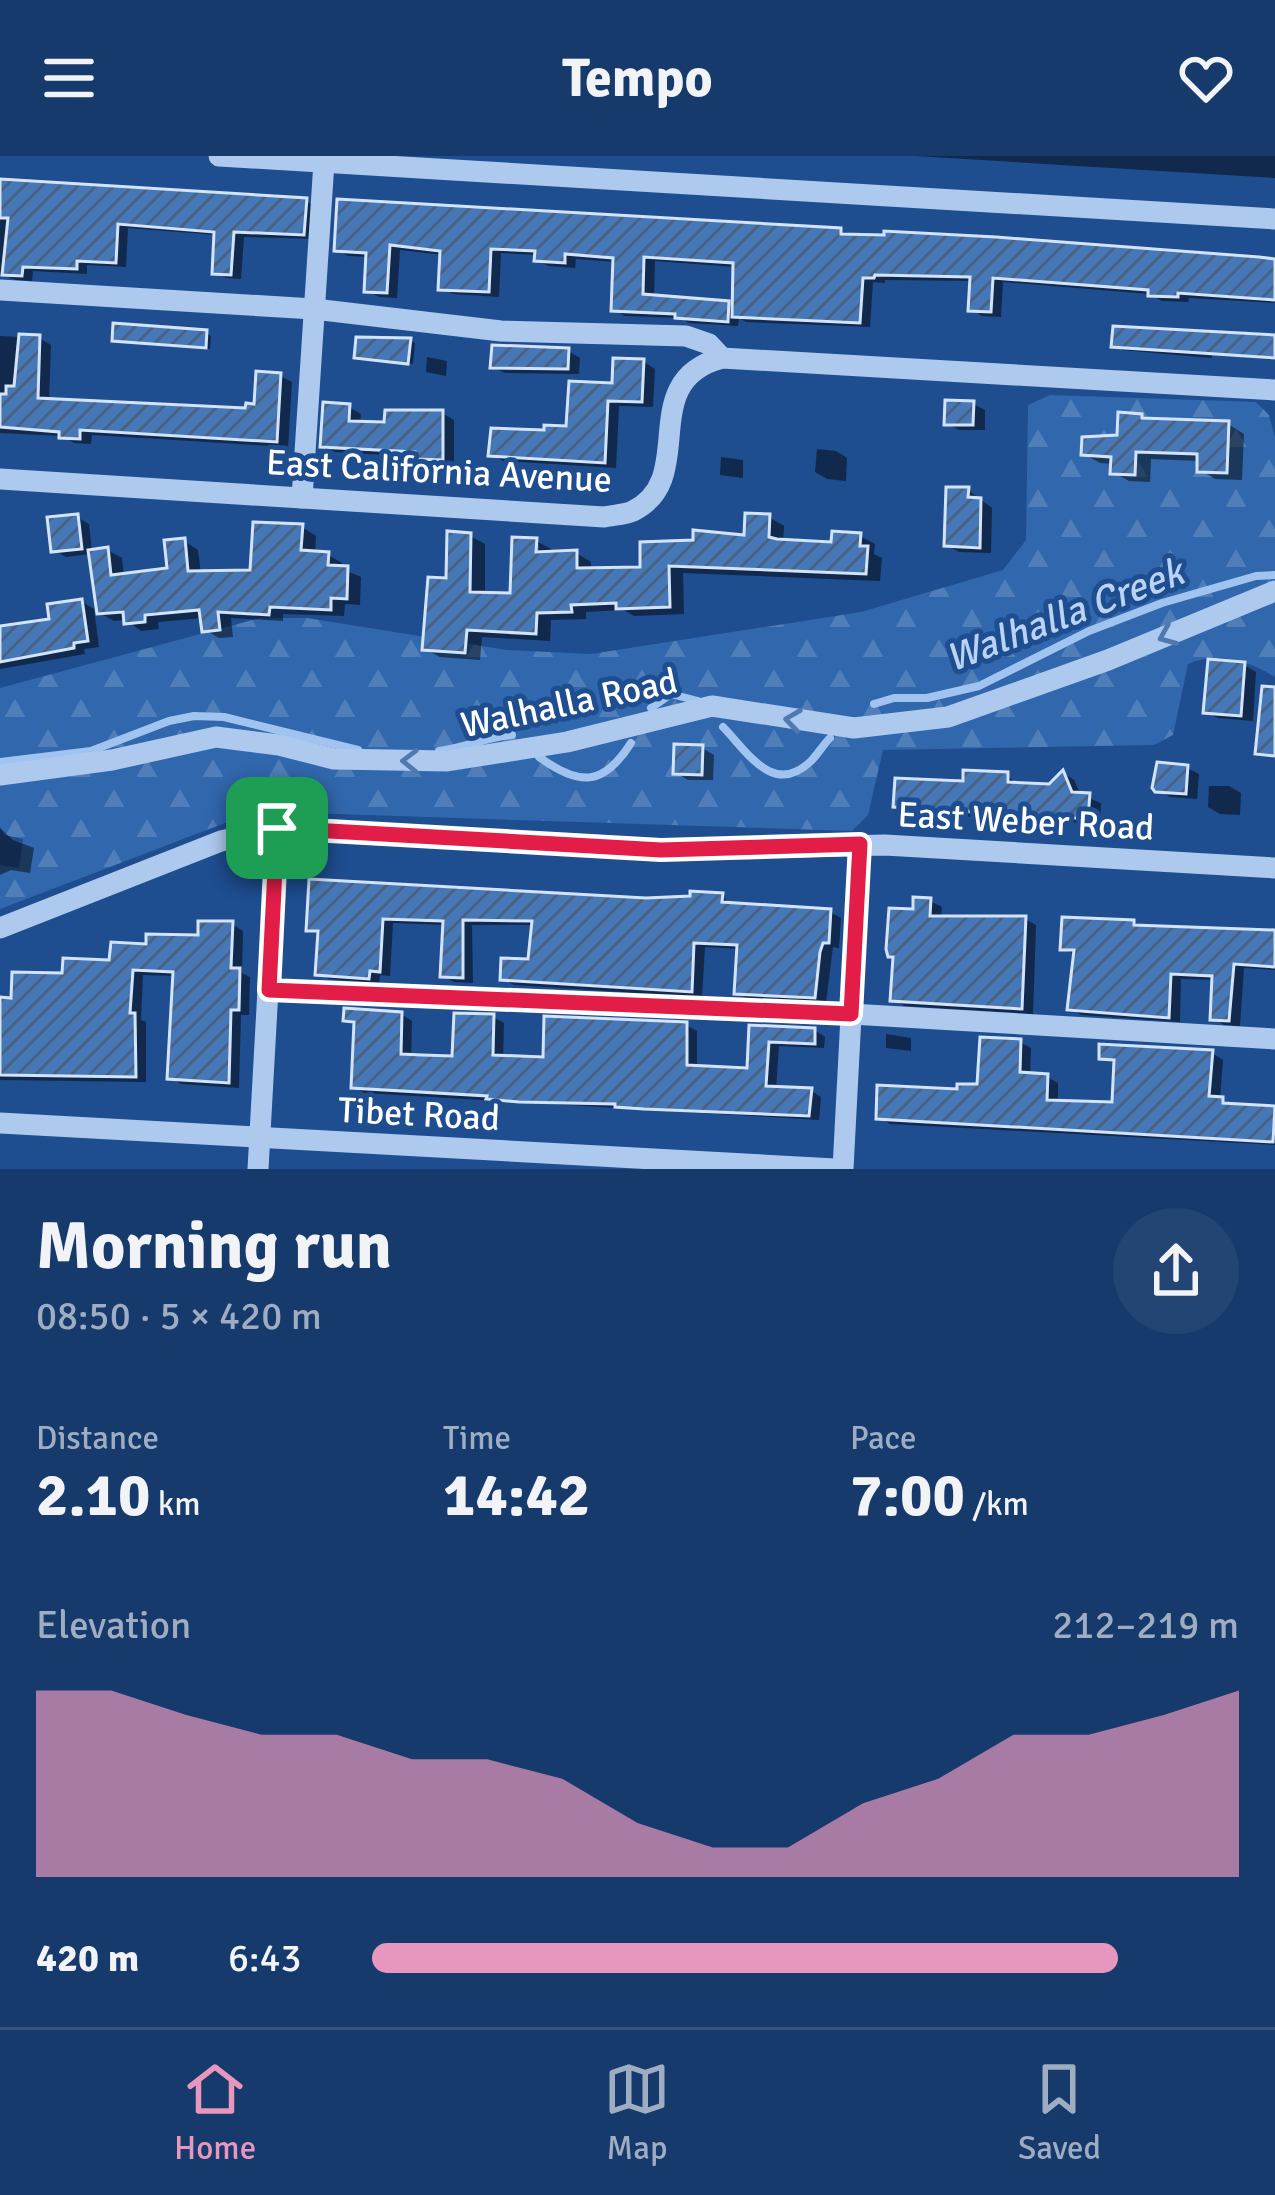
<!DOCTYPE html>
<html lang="en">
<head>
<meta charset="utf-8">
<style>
  body { margin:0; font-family:Signika,sans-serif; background:#234574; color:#f1f3f6; height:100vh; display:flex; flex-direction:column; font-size:45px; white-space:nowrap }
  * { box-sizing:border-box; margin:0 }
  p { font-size:39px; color:#9eadc2 }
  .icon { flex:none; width:66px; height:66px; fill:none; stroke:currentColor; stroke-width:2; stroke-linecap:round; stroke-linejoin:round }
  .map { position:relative; height:1013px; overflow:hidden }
  .panel { display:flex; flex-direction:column; background:#163a6c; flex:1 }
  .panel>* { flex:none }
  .pin { position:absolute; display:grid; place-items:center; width:102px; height:102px; color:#fff; margin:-51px; border-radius:24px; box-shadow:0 6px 18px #0006 }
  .round { display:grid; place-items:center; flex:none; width:126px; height:126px; border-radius:63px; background:#234574 }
  .head { display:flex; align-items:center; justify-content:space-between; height:204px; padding:0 36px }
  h1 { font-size:66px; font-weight:800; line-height:90px }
  .figures { display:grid; grid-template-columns:repeat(3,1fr); gap:18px; height:204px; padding:12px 36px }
  .figures div { display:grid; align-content:center }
  .figures b { font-size:60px; font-weight:800 }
  .figures small { font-size:33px; font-weight:400 }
  .figures p { font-size:33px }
  .chart { height:336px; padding:24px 36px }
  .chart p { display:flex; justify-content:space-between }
  .chart svg { width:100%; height:216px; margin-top:12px; fill:#e797bd; opacity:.7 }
  ul { padding:0 36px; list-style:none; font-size:39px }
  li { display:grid; grid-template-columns:192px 144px 1fr; align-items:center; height:90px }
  li i { height:30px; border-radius:15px; background:#e797bd }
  header { display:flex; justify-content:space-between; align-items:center; height:156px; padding:0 36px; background:#163a6c; font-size:54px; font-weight:800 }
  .tabs { display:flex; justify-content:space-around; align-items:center; height:168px; border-top:3px solid #35547f; background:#163a6c; font-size:33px; color:#9eadc2 }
  .tabs a { display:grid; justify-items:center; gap:6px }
  .tabs .current { color:#e797bd }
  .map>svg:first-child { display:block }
</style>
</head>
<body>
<header><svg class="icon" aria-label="menu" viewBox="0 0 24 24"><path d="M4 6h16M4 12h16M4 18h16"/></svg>Tempo<svg class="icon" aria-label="heart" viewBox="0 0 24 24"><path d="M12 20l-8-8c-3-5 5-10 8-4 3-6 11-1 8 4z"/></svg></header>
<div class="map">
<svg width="1275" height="1013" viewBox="0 0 1275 1013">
  <defs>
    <pattern id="forest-firs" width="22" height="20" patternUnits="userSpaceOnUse" patternTransform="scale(3)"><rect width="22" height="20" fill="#3167ad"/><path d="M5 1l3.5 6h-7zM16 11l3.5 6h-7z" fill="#507eb9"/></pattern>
    <pattern id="building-hatch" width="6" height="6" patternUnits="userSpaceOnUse" patternTransform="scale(3)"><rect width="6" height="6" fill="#4677b7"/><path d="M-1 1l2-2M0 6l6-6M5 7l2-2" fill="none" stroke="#496282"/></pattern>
  </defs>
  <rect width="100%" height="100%" fill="#1e4d90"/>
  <path fill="url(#forest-firs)" fill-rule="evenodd" d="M 1050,239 L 1256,246 L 1269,259 L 1275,281 L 1275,521 C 1249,505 1217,495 1188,508 L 1173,579 L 1154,589 L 883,594 L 868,659 L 852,675 L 277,656 L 246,659 L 0,753 L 0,709 L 19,712 L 23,683 L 4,679 L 0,671 L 0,532 L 260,462 L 307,462 L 507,494 L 591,498 L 861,456 L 1003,414 L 1026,384 L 1028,249 ZM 1118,257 L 1137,286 L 1134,319 L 1111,318 L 1111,301 L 1081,299 L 1082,281 L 1117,279 Z"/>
  <g fill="#0007" fill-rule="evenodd">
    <path d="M 916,0 L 1275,0 L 1275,22 Z"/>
    <path d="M 0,24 L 306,45 L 316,51 L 314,83 L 244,81 L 241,123 L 226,122 L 215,116 L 217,79 L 128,72 L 126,111 L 87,109 L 87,118 L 33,115 L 32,125 L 16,124 L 0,118 Z"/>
    <path d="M 339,46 L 1275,106 L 1275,147 L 1189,142 L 1188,146 L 1162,145 L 1149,138 L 1003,126 L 1001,161 L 982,160 L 971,153 L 972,125 L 885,124 L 885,127 L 873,126 L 870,171 L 746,166 L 739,162 L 738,170 L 689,167 L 681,162 L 625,160 L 614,154 L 616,106 L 576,103 L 575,112 L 548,110 L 537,104 L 537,99 L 501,97 L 499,141 L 453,138 L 442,132 L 443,99 L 400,94 L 397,142 L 379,141 L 367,134 L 369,101 L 348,100 L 337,94 ZM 655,105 L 735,111 L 735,151 L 654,141 Z"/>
    <path d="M 206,177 L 211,180 L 210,193 L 115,184 Z"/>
    <path d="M 0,180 L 39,182 L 51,189 L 49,246 L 248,255 L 257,251 L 280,220 L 292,226 L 288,291 L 92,279 L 91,288 L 74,287 L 63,280 L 0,277 Z"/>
    <path d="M 1275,182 L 1275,204 L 1212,197 L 1212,202 L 1198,201 L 1122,194 L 1114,189 Z"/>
    <path d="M 410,185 L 415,187 L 413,208 L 357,200 Z"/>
    <path d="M 568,195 L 580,202 L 579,218 L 505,217 L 493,211 Z"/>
    <path d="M 427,201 L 447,205 L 446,220 L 426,216 Z"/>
    <path d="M 644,206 L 655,213 L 653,251 L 619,250 L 616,312 L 503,305 L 491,298 L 568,273 Z"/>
    <path d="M 973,248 L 985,254 L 985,274 L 959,274 L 947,267 Z"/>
    <path d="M 349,251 L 361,258 L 360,268 L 387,269 L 442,257 L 454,264 L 454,309 L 430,308 L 417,301 L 335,296 L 323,289 Z"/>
    <path d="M 1141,261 L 1149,265 L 1228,268 L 1244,278 L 1242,324 L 1215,323 L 1200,314 L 1200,305 L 1151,303 L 1150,326 L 1129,325 L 1113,316 L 1114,308 L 1100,307 L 1084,298 L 1119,282 Z"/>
    <path d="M 817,293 L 836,295 L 847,302 L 846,325 L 827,323 L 815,316 Z"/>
    <path d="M 721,301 L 743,304 L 743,322 L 720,319 Z"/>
    <path d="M 968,334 L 992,352 L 991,397 L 959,396 L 947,389 Z"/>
    <path d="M 748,360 L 769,361 L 784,370 L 783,387 L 834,389 L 835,378 L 860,380 L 875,388 L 874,398 L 882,402 L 880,425 L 683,417 L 684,458 L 634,460 L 624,454 L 586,456 L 586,463 L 551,464 L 550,485 L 482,481 L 480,504 L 440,501 L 425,493 L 431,424 L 449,426 L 450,379 L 470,380 L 485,388 L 485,440 L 512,440 L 515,384 L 536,385 L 551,393 L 551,398 L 576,397 L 591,406 L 591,414 L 643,414 L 643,389 L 695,387 L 696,378 L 746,382 ZM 533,388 L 539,388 L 538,411 L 532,411 Z"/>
    <path d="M 77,361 L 89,368 L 92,396 L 107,394 L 122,402 L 124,420 L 171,415 L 184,385 L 198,394 L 201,418 L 253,416 L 302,371 L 316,380 L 315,398 L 328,399 L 342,407 L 342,413 L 361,421 L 360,449 L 345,448 L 344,460 L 283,458 L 283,465 L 231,462 L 233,481 L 219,482 L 205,474 L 203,462 L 158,466 L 159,473 L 141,475 L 126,464 L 114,465 L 100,457 L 91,398 L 66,401 L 54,394 Z"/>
    <path d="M 82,446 L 94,453 L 99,491 L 84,493 L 85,498 L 0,513 L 0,473 L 52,466 Z"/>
    <path d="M 1244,509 L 1256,516 L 1253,565 L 1218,562 L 1206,556 Z"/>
    <path d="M 702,592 L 714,599 L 713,624 L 688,624 L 676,617 Z"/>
    <path d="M 1187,612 L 1199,618 L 1197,643 L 1170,641 L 1157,633 Z"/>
    <path d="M 1063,617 L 1074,624 L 1081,639 L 1101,647 L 1100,668 L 908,657 L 896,650 L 1007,619 L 1019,630 L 1050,631 Z"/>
    <path d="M 1209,630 L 1229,630 L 1241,637 L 1240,659 L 1220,658 L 1208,651 Z"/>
    <path d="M 0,672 L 13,684 L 34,692 L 30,717 L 11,714 L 0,719 Z"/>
    <path d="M 312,727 L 646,745 L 722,740 L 732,749 L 830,756 L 841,762 L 839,792 L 833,791 L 826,846 L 748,843 L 737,837 L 740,793 L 705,791 L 702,841 L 514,829 L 503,823 L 531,806 L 534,769 L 472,769 L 473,827 L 454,826 L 443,820 L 445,769 L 393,767 L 390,820 L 380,819 L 379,827 L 329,823 L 318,817 L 320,779 L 309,773 Z"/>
    <path d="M 930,745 L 942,751 L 941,763 L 1025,763 L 1036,769 L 1033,858 L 905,850 L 893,844 L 896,802 L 916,756 Z"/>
    <path d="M 1134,767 L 1143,772 L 1275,776 L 1275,814 L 1244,812 L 1240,870 L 1224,869 L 1213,862 L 1215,824 L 1181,823 L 1180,866 L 1081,859 L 1070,852 L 1074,798 L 1063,792 Z"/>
    <path d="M 232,768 L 243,775 L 242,817 L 250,821 L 249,859 L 241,859 L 239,932 L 181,928 L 170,921 L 175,820 L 143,819 L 141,864 L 146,866 L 146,926 L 0,924 L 0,844 L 14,845 L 65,820 L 112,807 L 149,791 L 201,782 Z"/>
    <path d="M 402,859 L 412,865 L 411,901 L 455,903 L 493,861 L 504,867 L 503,903 L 546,904 L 686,869 L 697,875 L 697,912 L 750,915 L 752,872 L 814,874 L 825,881 L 824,892 L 779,890 L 776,933 L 811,935 L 821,941 L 819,964 L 364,937 L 354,931 L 357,870 L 346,864 Z"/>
    <path d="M 886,878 L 911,882 L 911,895 L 886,892 Z"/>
    <path d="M 1020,886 L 1031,892 L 1030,920 L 1047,921 L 1058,927 L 1058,947 L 1114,949 L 1117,908 L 1102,901 L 1212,897 L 1223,904 L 1220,943 L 1234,951 L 1275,953 L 1275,989 L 890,968 L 879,961 L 980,931 Z"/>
  </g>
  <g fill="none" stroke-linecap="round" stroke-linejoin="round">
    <g stroke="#a1c3ef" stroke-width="8">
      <path d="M 874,548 L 894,542 L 927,542 L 979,530 L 1089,475 L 1162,447 L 1256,420 L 1275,419"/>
      <path d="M 651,552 L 671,538 L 698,545"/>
      <path d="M 723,571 C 746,594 773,642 811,605 C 818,598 823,589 830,582"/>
      <path d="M 439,595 C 464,592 486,581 512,579"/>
      <path d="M 539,601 C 579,630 603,631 631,587"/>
      <path d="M 0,606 L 91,595 L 169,565 L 194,560 L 224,561 L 358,594"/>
    </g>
  </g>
  <g fill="url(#building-hatch)" stroke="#d3e4fa" stroke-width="3">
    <path d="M 0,23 L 307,42 L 304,79 L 234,76 L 231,119 L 212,118 L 214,76 L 118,68 L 116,107 L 77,105 L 77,113 L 23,111 L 22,120 L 2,119 L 8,62 L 0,62 Z"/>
    <path d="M 337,43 L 841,72 L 841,78 L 884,79 L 884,75 L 996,81 L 1259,101 L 1275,103 L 1275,144 L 1178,137 L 1178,141 L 1148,140 L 1148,134 L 993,122 L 991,156 L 968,155 L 970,121 L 875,119 L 874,122 L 863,122 L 860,167 L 732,161 L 733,107 L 644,101 L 643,138 L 729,145 L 728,166 L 675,162 L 675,158 L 611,155 L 613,102 L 565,98 L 565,107 L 534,105 L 535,95 L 491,93 L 489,136 L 438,134 L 440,95 L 390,89 L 387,137 L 364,136 L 366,97 L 334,95 Z"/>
    <path d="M 113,167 L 207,174 L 206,192 L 112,185 Z"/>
    <path d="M 1113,170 L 1275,179 L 1275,202 L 1111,191 Z"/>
    <path d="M 19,178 L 40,179 L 38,242 L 245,252 L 246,247 L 254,248 L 256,215 L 281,217 L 277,286 L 80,274 L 80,283 L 59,282 L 59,276 L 0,271 L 0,238 L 6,238 L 6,230 L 14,230 Z"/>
    <path d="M 356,181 L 411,182 L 408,208 L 354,202 Z"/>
    <path d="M 492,189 L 569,192 L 568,213 L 490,212 Z"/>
    <path d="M 613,202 L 644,203 L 642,246 L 608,245 L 605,307 L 488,300 L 491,272 L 544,274 L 544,269 L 566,270 L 569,225 L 612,227 Z"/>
    <path d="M 945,244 L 974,245 L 973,269 L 944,269 Z"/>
    <path d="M 323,246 L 350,248 L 349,265 L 384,266 L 385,254 L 443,254 L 443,304 L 415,303 L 415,296 L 320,291 Z"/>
    <path d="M 1118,256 L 1142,258 L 1142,262 L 1229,265 L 1227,317 L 1197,316 L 1197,298 L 1136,296 L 1135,319 L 1110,318 L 1111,301 L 1081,299 L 1082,281 L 1117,279 Z"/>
    <path d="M 946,331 L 969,331 L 968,341 L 981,342 L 980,392 L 944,390 Z"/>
    <path d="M 745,357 L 770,358 L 769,381 L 777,383 L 831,386 L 832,375 L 861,377 L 860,390 L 868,390 L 866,418 L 669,410 L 670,451 L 616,453 L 616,447 L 571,449 L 572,456 L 537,457 L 536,478 L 467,474 L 465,497 L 422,494 L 428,421 L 446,422 L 447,375 L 471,377 L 470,436 L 510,437 L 512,381 L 537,382 L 536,396 L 577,394 L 577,412 L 640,411 L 640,386 L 693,384 L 693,374 L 744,379 Z"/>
    <path d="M 78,358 L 82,393 L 51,396 L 47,361 Z"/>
    <path d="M 253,366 L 303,368 L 301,394 L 329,396 L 328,409 L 348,410 L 347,443 L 331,442 L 331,454 L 270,451 L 269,459 L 218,456 L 220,474 L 202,476 L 199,454 L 145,459 L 145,466 L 124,468 L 123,456 L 97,458 L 88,394 L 108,391 L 111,419 L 167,412 L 164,384 L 185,382 L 188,415 L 250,414 Z"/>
    <path d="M 82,443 L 88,485 L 74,487 L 74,492 L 0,506 L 0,470 L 49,463 L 47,448 Z"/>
    <path d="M 1208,503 L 1245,506 L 1241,560 L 1203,557 Z"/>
    <path d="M 1262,530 L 1275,531 L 1275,600 L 1255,598 Z"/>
    <path d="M 674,588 L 703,589 L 702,619 L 673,618 Z"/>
    <path d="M 1157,606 L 1188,609 L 1186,638 L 1155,636 L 1152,632 Z"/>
    <path d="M 963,614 L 1008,616 L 1008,626 L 1049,628 L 1063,614 L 1072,636 L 1090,637 L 1088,663 L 893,651 L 895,622 L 963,625 Z"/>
    <path d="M 309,723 L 646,742 L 690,740 L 690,735 L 723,737 L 722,746 L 831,753 L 829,787 L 823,787 L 820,796 L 815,842 L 734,838 L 737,789 L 694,787 L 692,836 L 500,824 L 501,802 L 528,803 L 532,765 L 463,764 L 463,822 L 440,821 L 443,765 L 383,763 L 380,816 L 370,815 L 369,823 L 315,819 L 318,775 L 306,775 Z"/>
    <path d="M 913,741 L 931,742 L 930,760 L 1026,760 L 1022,853 L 890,845 L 893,801 L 888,801 L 886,793 L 889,752 L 913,753 Z"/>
    <path d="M 1062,761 L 1134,764 L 1134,769 L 1275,774 L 1275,811 L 1234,808 L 1229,865 L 1210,864 L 1212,820 L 1171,818 L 1169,862 L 1067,854 L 1074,794 L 1060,794 Z"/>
    <path d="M 198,765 L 233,765 L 231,812 L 240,812 L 239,854 L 231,854 L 229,927 L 167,923 L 173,816 L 133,814 L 130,857 L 135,857 L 136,921 L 0,919 L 0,841 L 11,842 L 12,816 L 62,817 L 63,802 L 109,804 L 111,786 L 146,788 L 146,778 L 198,779 Z"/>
    <path d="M 344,852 L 402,856 L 401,898 L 422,899 L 452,900 L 454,857 L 494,858 L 493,899 L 543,901 L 544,860 L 687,866 L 687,909 L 747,912 L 749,869 L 815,872 L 815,888 L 769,886 L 766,930 L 812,932 L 809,960 L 644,953 L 615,951 L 615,948 L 519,946 L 486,943 L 487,940 L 351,932 L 354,866 L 343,865 Z"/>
    <path d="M 980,881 L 1021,883 L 1020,916 L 1048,918 L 1047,944 L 1112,946 L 1114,904 L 1099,903 L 1099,888 L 1213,894 L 1209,940 L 1223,941 L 1223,947 L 1275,950 L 1273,986 L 876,963 L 877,929 L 957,933 L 957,928 L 977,928 Z"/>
  </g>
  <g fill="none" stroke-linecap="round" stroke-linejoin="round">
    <g stroke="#adc9ed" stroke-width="21">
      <path d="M 219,0 L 1275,63"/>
      <path d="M 0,134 L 314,153 L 501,175 L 686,180 L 709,188 L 722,202"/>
      <path d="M 0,323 L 604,361 C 613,359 625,359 633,355 C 700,322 634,225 722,202 L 1275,234"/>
      <path d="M 302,342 L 324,6"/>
      <path d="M 0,619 L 112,604 L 216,581 L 279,589 L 334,603 L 447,605 L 567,586 L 712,550 L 854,572 L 948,561 L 1108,504 L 1275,435"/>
      <path d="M 0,772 L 221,685 L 277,672 L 661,694 L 885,689 L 1275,712"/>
      <path d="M 269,834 L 851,858 L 1275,883"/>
      <path d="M 0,967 L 835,1013"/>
      <path d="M 258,1013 L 277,672"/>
      <path d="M 843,1013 L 860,688"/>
    </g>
  </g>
  <defs><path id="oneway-chevron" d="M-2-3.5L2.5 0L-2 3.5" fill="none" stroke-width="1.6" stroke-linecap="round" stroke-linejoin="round" transform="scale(3)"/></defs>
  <g stroke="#5078b1">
    <use href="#oneway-chevron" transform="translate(1167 480) rotate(157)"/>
    <use href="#oneway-chevron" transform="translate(793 564) rotate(-172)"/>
    <use href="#oneway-chevron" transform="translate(410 605) rotate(-179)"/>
  </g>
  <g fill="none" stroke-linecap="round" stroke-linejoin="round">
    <defs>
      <path id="route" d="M 277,672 L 661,694 L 860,688 L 851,858 L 269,834 Z"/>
    </defs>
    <use href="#route" stroke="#fff" stroke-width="24"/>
    <use href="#route" stroke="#e11d48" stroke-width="15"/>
  </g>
  <g text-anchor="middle" stroke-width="10" stroke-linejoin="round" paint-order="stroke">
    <g font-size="36" fill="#fff" stroke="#1e4d90">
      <text transform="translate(439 314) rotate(3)" y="13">East California Avenue</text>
      <text transform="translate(569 546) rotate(-12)" y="13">Walhalla Road</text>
      <text transform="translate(1026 664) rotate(3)" y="13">East Weber Road</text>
      <text transform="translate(419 957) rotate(3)" y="13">Tibet Road</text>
    </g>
    <g font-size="39" font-style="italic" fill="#b9d3f4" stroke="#1e4d90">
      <text transform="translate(1064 458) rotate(-21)" y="14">Walhalla Creek</text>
    </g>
  </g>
</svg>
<div class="pin" style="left:277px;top:672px;background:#1e9e55"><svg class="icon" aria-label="arrive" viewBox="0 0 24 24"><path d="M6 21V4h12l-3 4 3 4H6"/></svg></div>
</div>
<section class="panel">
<div class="head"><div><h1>Morning run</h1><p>08:50 · 5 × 420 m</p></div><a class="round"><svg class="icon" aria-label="share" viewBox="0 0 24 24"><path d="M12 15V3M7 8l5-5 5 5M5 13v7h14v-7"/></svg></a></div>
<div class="figures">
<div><p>Distance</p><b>2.10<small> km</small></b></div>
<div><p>Time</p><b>14:42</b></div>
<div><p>Pace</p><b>7:00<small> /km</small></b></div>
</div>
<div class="chart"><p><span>Elevation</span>212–219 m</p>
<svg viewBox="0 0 160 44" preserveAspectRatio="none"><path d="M0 44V6L10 6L20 11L30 15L40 15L50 20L60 20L70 24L80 33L90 38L100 38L110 29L120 24L130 15L140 15L150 11L160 6V44z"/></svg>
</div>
<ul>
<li><b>420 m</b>6:43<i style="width:86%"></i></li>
</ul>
</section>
<nav class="tabs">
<a class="current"><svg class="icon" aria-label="home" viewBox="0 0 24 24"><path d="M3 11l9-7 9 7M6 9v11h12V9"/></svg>Home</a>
<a><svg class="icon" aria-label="map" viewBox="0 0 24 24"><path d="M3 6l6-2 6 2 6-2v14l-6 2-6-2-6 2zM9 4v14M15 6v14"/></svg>Map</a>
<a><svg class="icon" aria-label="saved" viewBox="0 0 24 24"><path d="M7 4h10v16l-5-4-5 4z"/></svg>Saved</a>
</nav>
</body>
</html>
